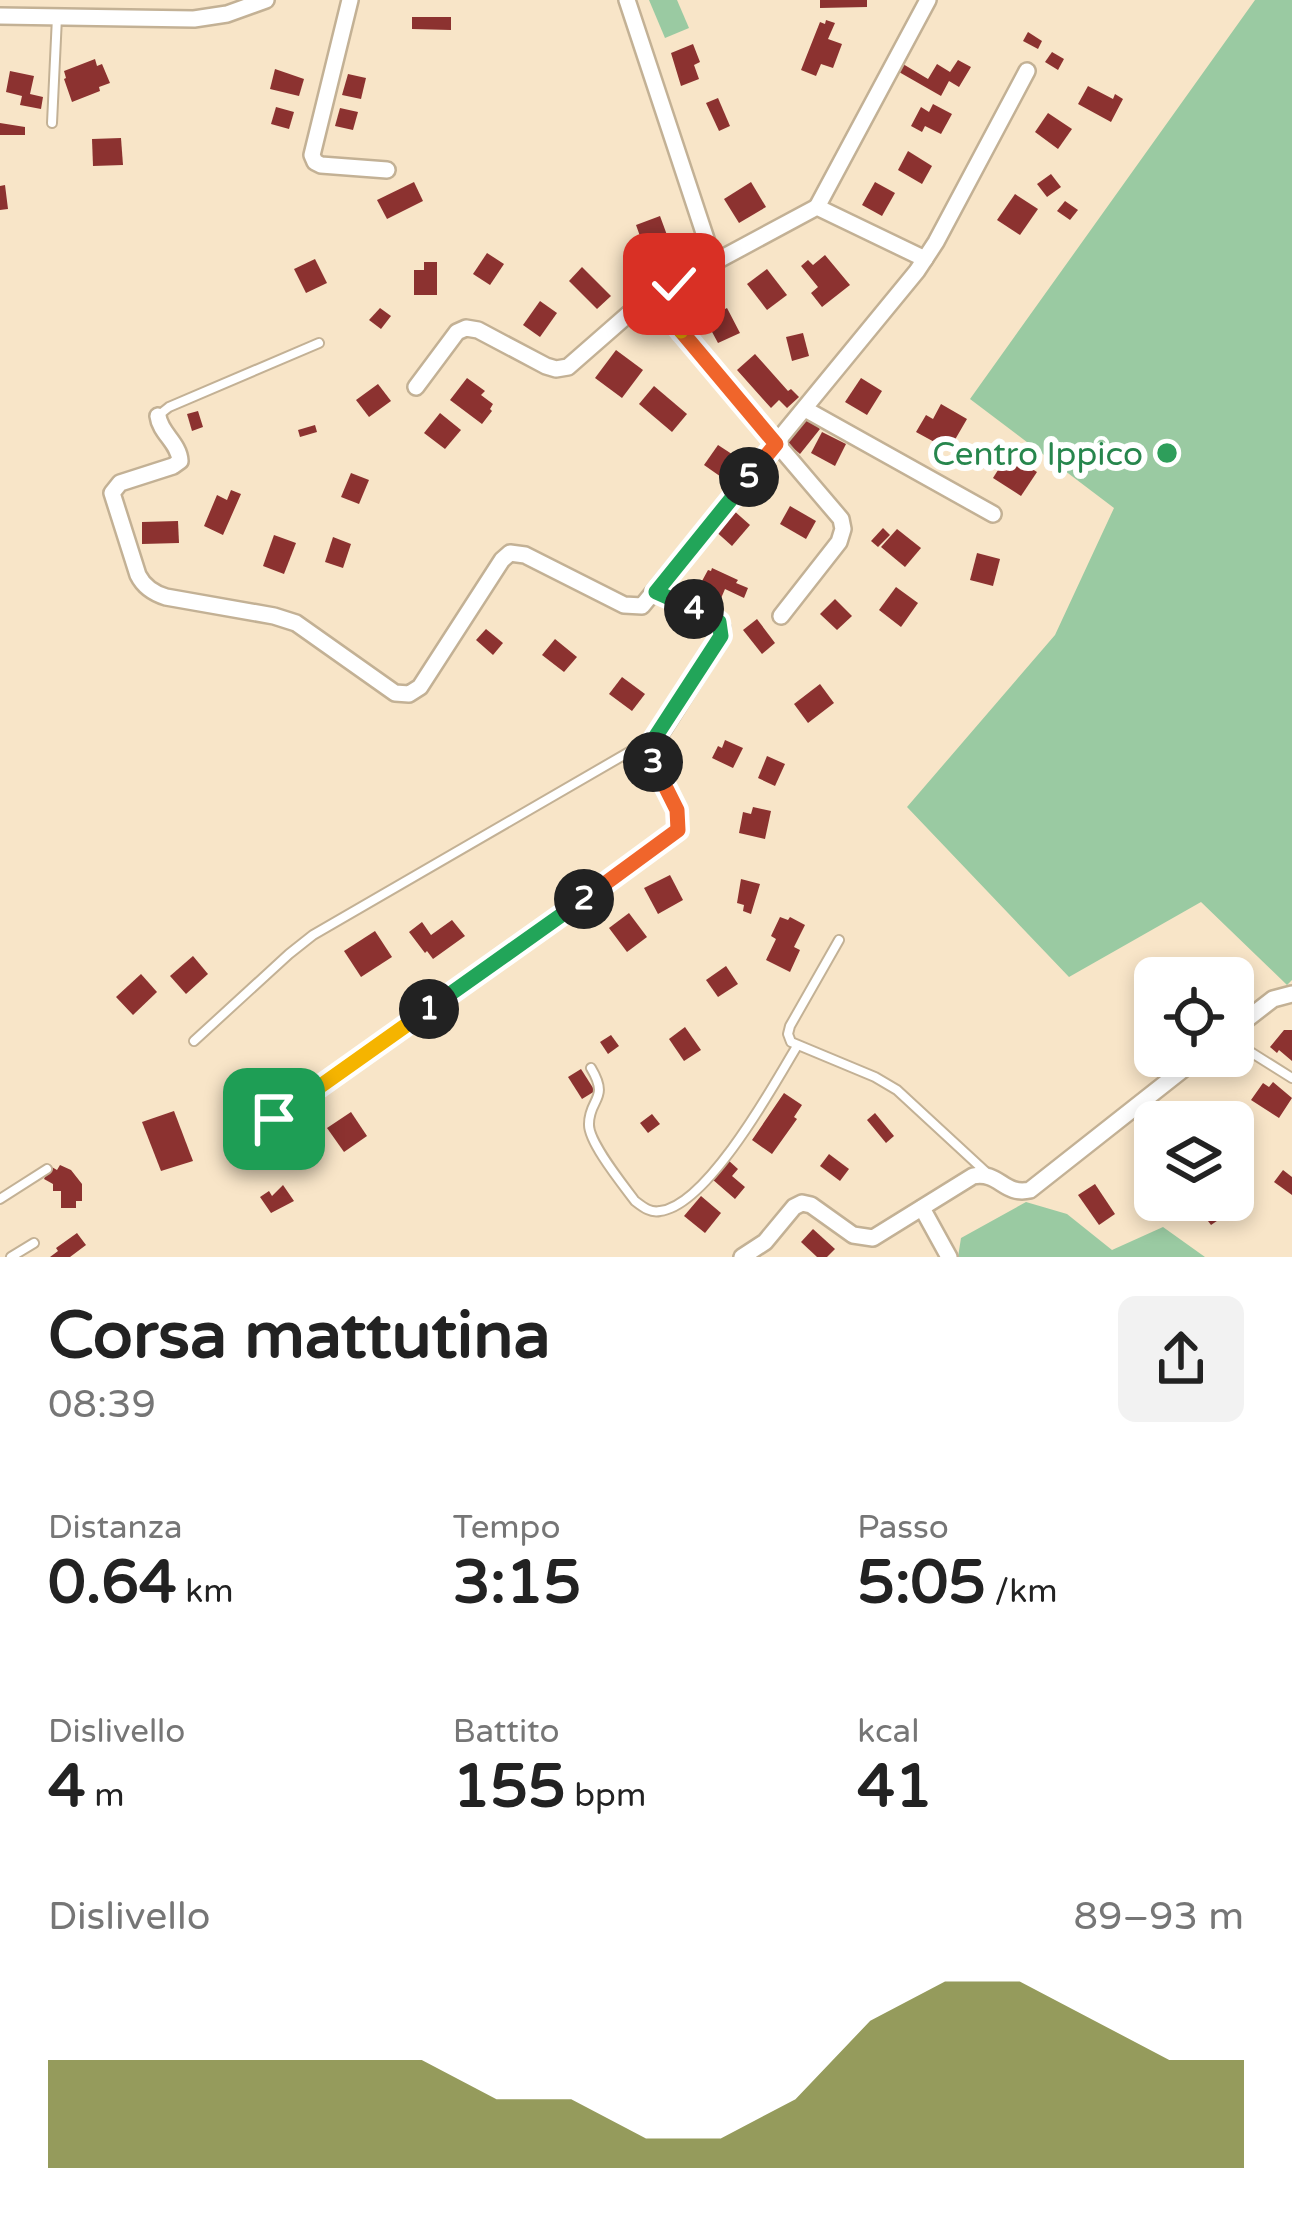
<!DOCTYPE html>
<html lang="it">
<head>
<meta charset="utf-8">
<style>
  body { margin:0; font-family:"Varela Round",sans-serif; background:#f2f2f2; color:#222; height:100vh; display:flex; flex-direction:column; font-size:45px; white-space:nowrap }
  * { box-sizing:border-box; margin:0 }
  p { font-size:39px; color:#767676 }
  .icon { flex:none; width:66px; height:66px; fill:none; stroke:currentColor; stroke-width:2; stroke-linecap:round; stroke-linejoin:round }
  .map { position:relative; height:1257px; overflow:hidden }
  .side { display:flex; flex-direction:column; background:#fff; flex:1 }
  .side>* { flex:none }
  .controls { position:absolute; left:1134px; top:957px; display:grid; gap:24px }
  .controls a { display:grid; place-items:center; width:120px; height:120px; border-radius:18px; background:#fff; box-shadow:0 6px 18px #0003; font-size:60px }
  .pin { position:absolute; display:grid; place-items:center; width:102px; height:102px; color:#fff; margin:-51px; border-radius:24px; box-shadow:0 6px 18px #0006 }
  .km { position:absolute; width:60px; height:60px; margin:-30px; border-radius:50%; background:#222; color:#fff; font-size:33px; line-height:60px; text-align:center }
  .round { display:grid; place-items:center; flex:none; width:126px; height:126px; border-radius:18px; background:#f2f2f2 }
  .headline { display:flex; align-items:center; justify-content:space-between; height:204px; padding:0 48px }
  h1 { font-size:66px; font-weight:700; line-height:90px }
  .metrics { display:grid; grid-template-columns:repeat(3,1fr); gap:18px; height:204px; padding:12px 48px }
  .metrics div { display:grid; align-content:center }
  .metrics b { font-size:60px; font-weight:700 }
  .metrics small { font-size:33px; font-weight:400 }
  .metrics p { font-size:33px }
  .chart { height:336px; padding:24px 48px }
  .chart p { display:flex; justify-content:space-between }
  .chart svg { width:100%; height:216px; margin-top:12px; fill:#697118; opacity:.7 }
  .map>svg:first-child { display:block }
</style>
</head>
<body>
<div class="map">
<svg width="1292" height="1257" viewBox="0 0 1292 1257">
  <rect width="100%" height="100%" fill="#f8e5c8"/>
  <g fill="#9acaa2">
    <path d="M 649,0 L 677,0 L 689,28 L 665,38 Z"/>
    <path d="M 1255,0 L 1292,0 L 1292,980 L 1287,985 L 1201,902 L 1069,977 L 907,807 L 1055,635 L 1114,508 L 970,399 Z"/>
    <path d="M 1026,1202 L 1067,1214 L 1112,1250 L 1163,1227 L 1205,1257 L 958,1257 L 961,1238 Z"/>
  </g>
  <g fill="#8c3230">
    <path d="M 820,0 L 867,0 L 867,7 L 820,8 Z"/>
    <path d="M 412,17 L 451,17 L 451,30 L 412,29 Z"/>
    <path d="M 826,20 L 835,23 L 828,39 L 842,44 L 833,68 L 821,64 L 816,76 L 801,70 L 820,22 L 825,24 Z"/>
    <path d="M 1028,32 L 1042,41 L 1038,49 L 1023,41 Z"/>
    <path d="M 693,44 L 700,62 L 694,65 L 699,79 L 681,86 L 671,53 Z"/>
    <path d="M 1052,52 L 1064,59 L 1058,70 L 1045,62 Z"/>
    <path d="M 95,59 L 97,66 L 102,64 L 110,83 L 99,87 L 100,91 L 72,102 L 64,79 L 66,78 L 64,71 Z"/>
    <path d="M 958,60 L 971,67 L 959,87 L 949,81 L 941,96 L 899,72 L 903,64 L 928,79 L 937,64 L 950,72 Z"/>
    <path d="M 275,69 L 304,79 L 299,96 L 270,89 Z"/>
    <path d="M 10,71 L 34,76 L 30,94 L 43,97 L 41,109 L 20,105 L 22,96 L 6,92 Z"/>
    <path d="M 348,74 L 366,78 L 361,99 L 342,95 Z"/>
    <path d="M 1088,86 L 1113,99 L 1115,94 L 1123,99 L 1111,122 L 1078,104 Z"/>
    <path d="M 718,98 L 730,126 L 719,131 L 706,103 Z"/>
    <path d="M 933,104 L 952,114 L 941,134 L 925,126 L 922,132 L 911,126 L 921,107 L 929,112 Z"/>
    <path d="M 276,107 L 294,112 L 289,129 L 271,124 Z"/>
    <path d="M 340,108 L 358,112 L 353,130 L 335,126 Z"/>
    <path d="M 1048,113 L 1072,129 L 1058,149 L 1035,132 Z"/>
    <path d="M 0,123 L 25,127 L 25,135 L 0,135 Z"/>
    <path d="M 121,138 L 123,165 L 93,166 L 92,139 Z"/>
    <path d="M 908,151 L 932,166 L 922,184 L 898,170 Z"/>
    <path d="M 1051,174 L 1061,187 L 1047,197 L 1037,184 Z"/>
    <path d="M 414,182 L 423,201 L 387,219 L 377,200 Z"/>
    <path d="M 751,182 L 766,207 L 739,223 L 724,199 Z"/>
    <path d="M 875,182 L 895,193 L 882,216 L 862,205 Z"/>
    <path d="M 5,185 L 8,209 L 0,210 L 0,186 Z"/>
    <path d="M 1015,194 L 1038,209 L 1020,235 L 997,220 Z"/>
    <path d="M 1065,201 L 1078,210 L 1070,220 L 1057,211 Z"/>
    <path d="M 660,216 L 671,246 L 637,259 L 631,243 L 641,239 L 636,225 Z"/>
    <path d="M 487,253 L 504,264 L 490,285 L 473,274 Z"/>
    <path d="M 825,255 L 850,285 L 822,307 L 811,293 L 818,287 L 801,266 L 808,260 L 813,265 Z"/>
    <path d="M 315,259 L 327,283 L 306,293 L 294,269 Z"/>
    <path d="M 424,262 L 437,262 L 437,295 L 414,295 L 414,270 L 424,270 Z"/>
    <path d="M 582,267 L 611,296 L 597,309 L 569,281 Z"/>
    <path d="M 767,269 L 787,295 L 767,310 L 747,284 Z"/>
    <path d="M 540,301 L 557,313 L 540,337 L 523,325 Z"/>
    <path d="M 380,308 L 391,316 L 381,329 L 369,320 Z"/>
    <path d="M 727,308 L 740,333 L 718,343 L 711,330 L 707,332 L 701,321 Z"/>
    <path d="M 803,333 L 809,356 L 792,361 L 786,337 Z"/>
    <path d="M 616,350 L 643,370 L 622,398 L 595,378 Z"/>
    <path d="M 755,354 L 788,391 L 791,389 L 799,397 L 787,408 L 779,400 L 771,408 L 737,370 Z"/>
    <path d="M 467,378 L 485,391 L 481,395 L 493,404 L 490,409 L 492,411 L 482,424 L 450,400 Z"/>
    <path d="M 861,378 L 882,391 L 867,415 L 845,402 Z"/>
    <path d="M 378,384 L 391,401 L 369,417 L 356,400 Z"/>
    <path d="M 654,386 L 687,414 L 672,432 L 639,404 Z"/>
    <path d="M 941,404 L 967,419 L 949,450 L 916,432 L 926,415 L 933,419 Z"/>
    <path d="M 198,411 L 203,427 L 192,431 L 187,414 Z"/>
    <path d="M 440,413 L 461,430 L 445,449 L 424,433 Z"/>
    <path d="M 805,416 L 820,429 L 800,454 L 785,441 Z"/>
    <path d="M 315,425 L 317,432 L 300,437 L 298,430 Z"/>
    <path d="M 822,432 L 846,444 L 835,466 L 811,453 Z"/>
    <path d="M 718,445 L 738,458 L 724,479 L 704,465 Z"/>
    <path d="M 1008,454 L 1037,472 L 1021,496 L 993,478 Z"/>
    <path d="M 351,473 L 369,480 L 359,504 L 341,497 Z"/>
    <path d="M 753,476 L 775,483 L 769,496 L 762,493 L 757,506 L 743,500 Z"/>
    <path d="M 231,490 L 241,494 L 223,535 L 204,526 L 217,495 L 227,500 Z"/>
    <path d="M 790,506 L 816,521 L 806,539 L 780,524 Z"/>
    <path d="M 732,509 L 750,525 L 732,546 L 713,529 Z"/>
    <path d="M 178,521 L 179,543 L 142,544 L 142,522 Z"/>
    <path d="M 883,528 L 890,535 L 878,547 L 871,541 Z"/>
    <path d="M 897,529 L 921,548 L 905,567 L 881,547 Z"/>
    <path d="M 274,535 L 296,543 L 284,574 L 263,566 Z"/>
    <path d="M 333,537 L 351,544 L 343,568 L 325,562 Z"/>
    <path d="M 977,553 L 1000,559 L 993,586 L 970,580 Z"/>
    <path d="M 712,568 L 738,580 L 736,583 L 748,588 L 744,598 L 725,589 L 719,603 L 696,592 L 708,570 L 711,571 Z"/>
    <path d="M 896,587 L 918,603 L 901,627 L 879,610 Z"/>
    <path d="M 835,599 L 852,616 L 837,630 L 820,614 Z"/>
    <path d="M 757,619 L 775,643 L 762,654 L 743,630 Z"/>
    <path d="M 486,629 L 503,643 L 493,655 L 476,640 Z"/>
    <path d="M 555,639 L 577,657 L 564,672 L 542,655 Z"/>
    <path d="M 622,677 L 645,694 L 632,711 L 609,694 Z"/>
    <path d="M 820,684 L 834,703 L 808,723 L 794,704 Z"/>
    <path d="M 725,740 L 743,748 L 733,768 L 712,758 L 718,746 L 722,748 Z"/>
    <path d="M 767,756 L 785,764 L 775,786 L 758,778 Z"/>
    <path d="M 753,807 L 771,811 L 765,839 L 739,833 L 743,812 L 751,814 Z"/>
    <path d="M 670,875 L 683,900 L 658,914 L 644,888 Z"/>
    <path d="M 741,879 L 760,884 L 751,914 L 743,911 L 744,905 L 737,903 Z"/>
    <path d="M 629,913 L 647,937 L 627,952 L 609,928 Z"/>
    <path d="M 780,917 L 788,920 L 790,917 L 805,925 L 794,947 L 800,950 L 790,972 L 766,960 L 776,939 L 771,936 Z"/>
    <path d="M 452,920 L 465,936 L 433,959 L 427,951 L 425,953 L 409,932 L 422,922 L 431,935 Z"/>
    <path d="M 375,931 L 392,957 L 361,977 L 344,951 Z"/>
    <path d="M 193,956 L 208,974 L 186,994 L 170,976 Z"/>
    <path d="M 726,966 L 738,984 L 718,997 L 706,980 Z"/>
    <path d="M 141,974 L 157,992 L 133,1015 L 116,997 Z"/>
    <path d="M 1155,1017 L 1155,1039 L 1145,1046 L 1134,1032 Z"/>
    <path d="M 685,1027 L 701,1050 L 684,1061 L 669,1039 Z"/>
    <path d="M 1284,1030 L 1292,1030 L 1292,1061 L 1279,1050 L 1277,1053 L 1270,1047 Z"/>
    <path d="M 611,1035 L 619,1046 L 608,1054 L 600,1042 Z"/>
    <path d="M 581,1069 L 595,1091 L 582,1099 L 568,1077 Z"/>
    <path d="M 1273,1082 L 1292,1098 L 1279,1118 L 1251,1100 L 1263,1083 L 1269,1087 Z"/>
    <path d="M 784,1093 L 802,1105 L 794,1117 L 797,1119 L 772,1154 L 752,1140 Z"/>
    <path d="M 174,1111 L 193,1161 L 161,1171 L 142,1122 Z"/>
    <path d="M 351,1112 L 367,1136 L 344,1152 L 327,1128 Z"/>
    <path d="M 875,1113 L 894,1136 L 886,1143 L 867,1120 Z"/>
    <path d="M 652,1114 L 660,1124 L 648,1133 L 640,1123 Z"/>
    <path d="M 829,1154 L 849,1169 L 840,1181 L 820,1166 Z"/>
    <path d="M 728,1160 L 738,1169 L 732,1176 L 745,1187 L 735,1199 L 712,1179 Z"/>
    <path d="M 60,1165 L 71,1170 L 82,1184 L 82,1201 L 76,1201 L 76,1208 L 61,1208 L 61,1191 L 53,1191 L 53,1184 L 44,1179 L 50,1166 L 57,1170 Z"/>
    <path d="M 1283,1170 L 1292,1177 L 1292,1195 L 1274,1182 Z"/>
    <path d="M 1095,1184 L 1115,1214 L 1099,1225 L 1078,1195 Z"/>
    <path d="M 283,1185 L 294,1201 L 271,1213 L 260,1197 L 269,1191 L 272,1196 Z"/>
    <path d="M 701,1196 L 721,1213 L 705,1233 L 684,1216 Z"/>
    <path d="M 1192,1200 L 1222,1200 L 1230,1212 L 1211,1225 Z"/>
    <path d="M 813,1229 L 835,1249 L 827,1257 L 817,1257 L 801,1242 Z"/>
    <path d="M 77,1233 L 86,1245 L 70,1257 L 50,1257 L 58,1251 L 56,1248 Z"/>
  </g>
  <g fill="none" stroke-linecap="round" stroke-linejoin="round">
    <defs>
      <g id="service">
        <path d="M 52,123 L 57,17"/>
        <path d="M 159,415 L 169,407 L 319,343"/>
        <path d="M 839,940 L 790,1026 L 788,1034 L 791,1042 L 875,1077 L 897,1090 L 988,1174"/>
        <path d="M 194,1041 L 289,954 L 313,935 L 655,737"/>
        <path d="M 1233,1041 L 1292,1078"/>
        <path d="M 591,1068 C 610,1100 589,1098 589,1124 C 588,1142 624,1186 635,1201 C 643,1207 650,1213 660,1211 C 707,1206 774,1085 797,1046"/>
        <path d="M 0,1199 L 47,1169"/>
        <path d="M 11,1257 L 34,1243"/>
      </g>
      <g id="minor">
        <path d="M 350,0 L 312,155 L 315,162 L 321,165 L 387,170"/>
        <path d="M 627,0 L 714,263"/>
        <path d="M 0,16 L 194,19 L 227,14 L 266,0"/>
        <path d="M 817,207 L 928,0"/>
        <path d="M 652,297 L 841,519 L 843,529 L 839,542 L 781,616"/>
        <path d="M 416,387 L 457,332 L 466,328 L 478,330 L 546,366 L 556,369 L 568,367 L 632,311 L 659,292 L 817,207 L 925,259"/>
        <path d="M 805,409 L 993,514"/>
        <path d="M 158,416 C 160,433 179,443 180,461 L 173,466 L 120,483 L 112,493 L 138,575 C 144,587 153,593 166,597 L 274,616 L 296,623 L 395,693 L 409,694 L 420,687 L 502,560 L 510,553 L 525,555 L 624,605 L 642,606 L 917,271 L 936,242 L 1027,71"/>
        <path d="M 1233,1030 L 1273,999 L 1292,994"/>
        <path d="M 274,1119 L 676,832 C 686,802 651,778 652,747 L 720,640 L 722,628 L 713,617 L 655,592"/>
        <path d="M 922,1208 L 949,1257"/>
        <path d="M 742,1257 L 765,1242 L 794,1207 L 802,1203 L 811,1205 L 853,1235 L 873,1238 L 973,1176 C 1000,1171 1003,1196 1030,1190 L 1200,1056"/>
      </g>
    </defs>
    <use href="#service" stroke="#c3b195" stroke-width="12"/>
    <use href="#minor" stroke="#c3b195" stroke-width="20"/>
    <use href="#service" stroke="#fff" stroke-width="8"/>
    <use href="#minor" stroke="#fff" stroke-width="15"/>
  </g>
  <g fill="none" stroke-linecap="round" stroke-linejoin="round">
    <defs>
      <path id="split-1" d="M 274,1119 L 429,1009"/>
      <path id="split-2" d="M 429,1009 L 584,899"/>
      <path id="split-3" d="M 584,899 L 678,830 L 677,810 L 653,762"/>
      <path id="split-4" d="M 653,762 L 651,750 L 654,739 L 721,636 L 719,622 L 694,609"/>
      <path id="split-5" d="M 694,609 L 656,592 L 749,477"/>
      <path id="split-6" d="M 681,331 L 776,444 L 749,477"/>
      <path id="split-7" d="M 674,284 L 652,297 L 681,331"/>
    </defs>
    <use href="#split-1" stroke="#fff" stroke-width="24"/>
    <use href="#split-2" stroke="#fff" stroke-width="24"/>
    <use href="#split-3" stroke="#fff" stroke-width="24"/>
    <use href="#split-4" stroke="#fff" stroke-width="24"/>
    <use href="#split-5" stroke="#fff" stroke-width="24"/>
    <use href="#split-6" stroke="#fff" stroke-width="24"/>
    <use href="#split-7" stroke="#fff" stroke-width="24"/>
    <use href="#split-1" stroke="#f5b400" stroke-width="15"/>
    <use href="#split-2" stroke="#22a559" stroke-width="15"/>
    <use href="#split-3" stroke="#f0652b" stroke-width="15"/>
    <use href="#split-4" stroke="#22a559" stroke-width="15"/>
    <use href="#split-5" stroke="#22a559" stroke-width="15"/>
    <use href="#split-6" stroke="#f0652b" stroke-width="15"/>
    <use href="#split-7" stroke="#f5b400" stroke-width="15"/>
  </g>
  <circle fill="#2e9e5b" stroke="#fff" stroke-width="4.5" cx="1167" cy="453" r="12"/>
  <g text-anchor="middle" stroke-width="12" stroke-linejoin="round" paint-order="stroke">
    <g font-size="33" fill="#27864d" stroke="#fff" text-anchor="end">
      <text x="1143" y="465">Centro Ippico</text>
    </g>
  </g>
</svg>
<div class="controls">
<a><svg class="icon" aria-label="locate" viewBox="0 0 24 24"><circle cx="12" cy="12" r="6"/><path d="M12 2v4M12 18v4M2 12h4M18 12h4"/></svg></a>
<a><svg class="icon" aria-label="layers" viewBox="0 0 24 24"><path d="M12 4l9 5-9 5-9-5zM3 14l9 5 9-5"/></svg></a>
</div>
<div class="pin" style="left:274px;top:1119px;background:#1e9e55"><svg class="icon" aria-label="arrive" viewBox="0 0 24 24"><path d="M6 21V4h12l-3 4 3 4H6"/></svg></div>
<div class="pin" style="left:674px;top:284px;background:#d93025"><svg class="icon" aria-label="check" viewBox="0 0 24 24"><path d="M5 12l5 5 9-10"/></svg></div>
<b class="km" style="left:429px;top:1009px">1</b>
<b class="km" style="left:584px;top:899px">2</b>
<b class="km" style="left:653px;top:762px">3</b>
<b class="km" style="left:694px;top:609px">4</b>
<b class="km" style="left:749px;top:477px">5</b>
</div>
<section class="side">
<div class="headline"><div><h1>Corsa mattutina</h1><p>08:39</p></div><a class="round"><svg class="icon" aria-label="share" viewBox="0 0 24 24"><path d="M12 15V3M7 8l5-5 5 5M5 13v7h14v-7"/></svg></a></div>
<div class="metrics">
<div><p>Distanza</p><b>0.64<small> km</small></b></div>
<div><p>Tempo</p><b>3:15</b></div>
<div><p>Passo</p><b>5:05<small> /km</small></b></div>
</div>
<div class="metrics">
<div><p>Dislivello</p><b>4<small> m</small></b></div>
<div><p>Battito</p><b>155<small> bpm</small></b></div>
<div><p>kcal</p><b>41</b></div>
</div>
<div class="chart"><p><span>Dislivello</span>89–93 m</p>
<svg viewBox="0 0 160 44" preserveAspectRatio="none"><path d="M0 44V22L10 22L20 22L30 22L40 22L50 22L60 30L70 30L80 38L90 38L100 30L110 14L120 6L130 6L140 14L150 22L160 22V44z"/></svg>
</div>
</section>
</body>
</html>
